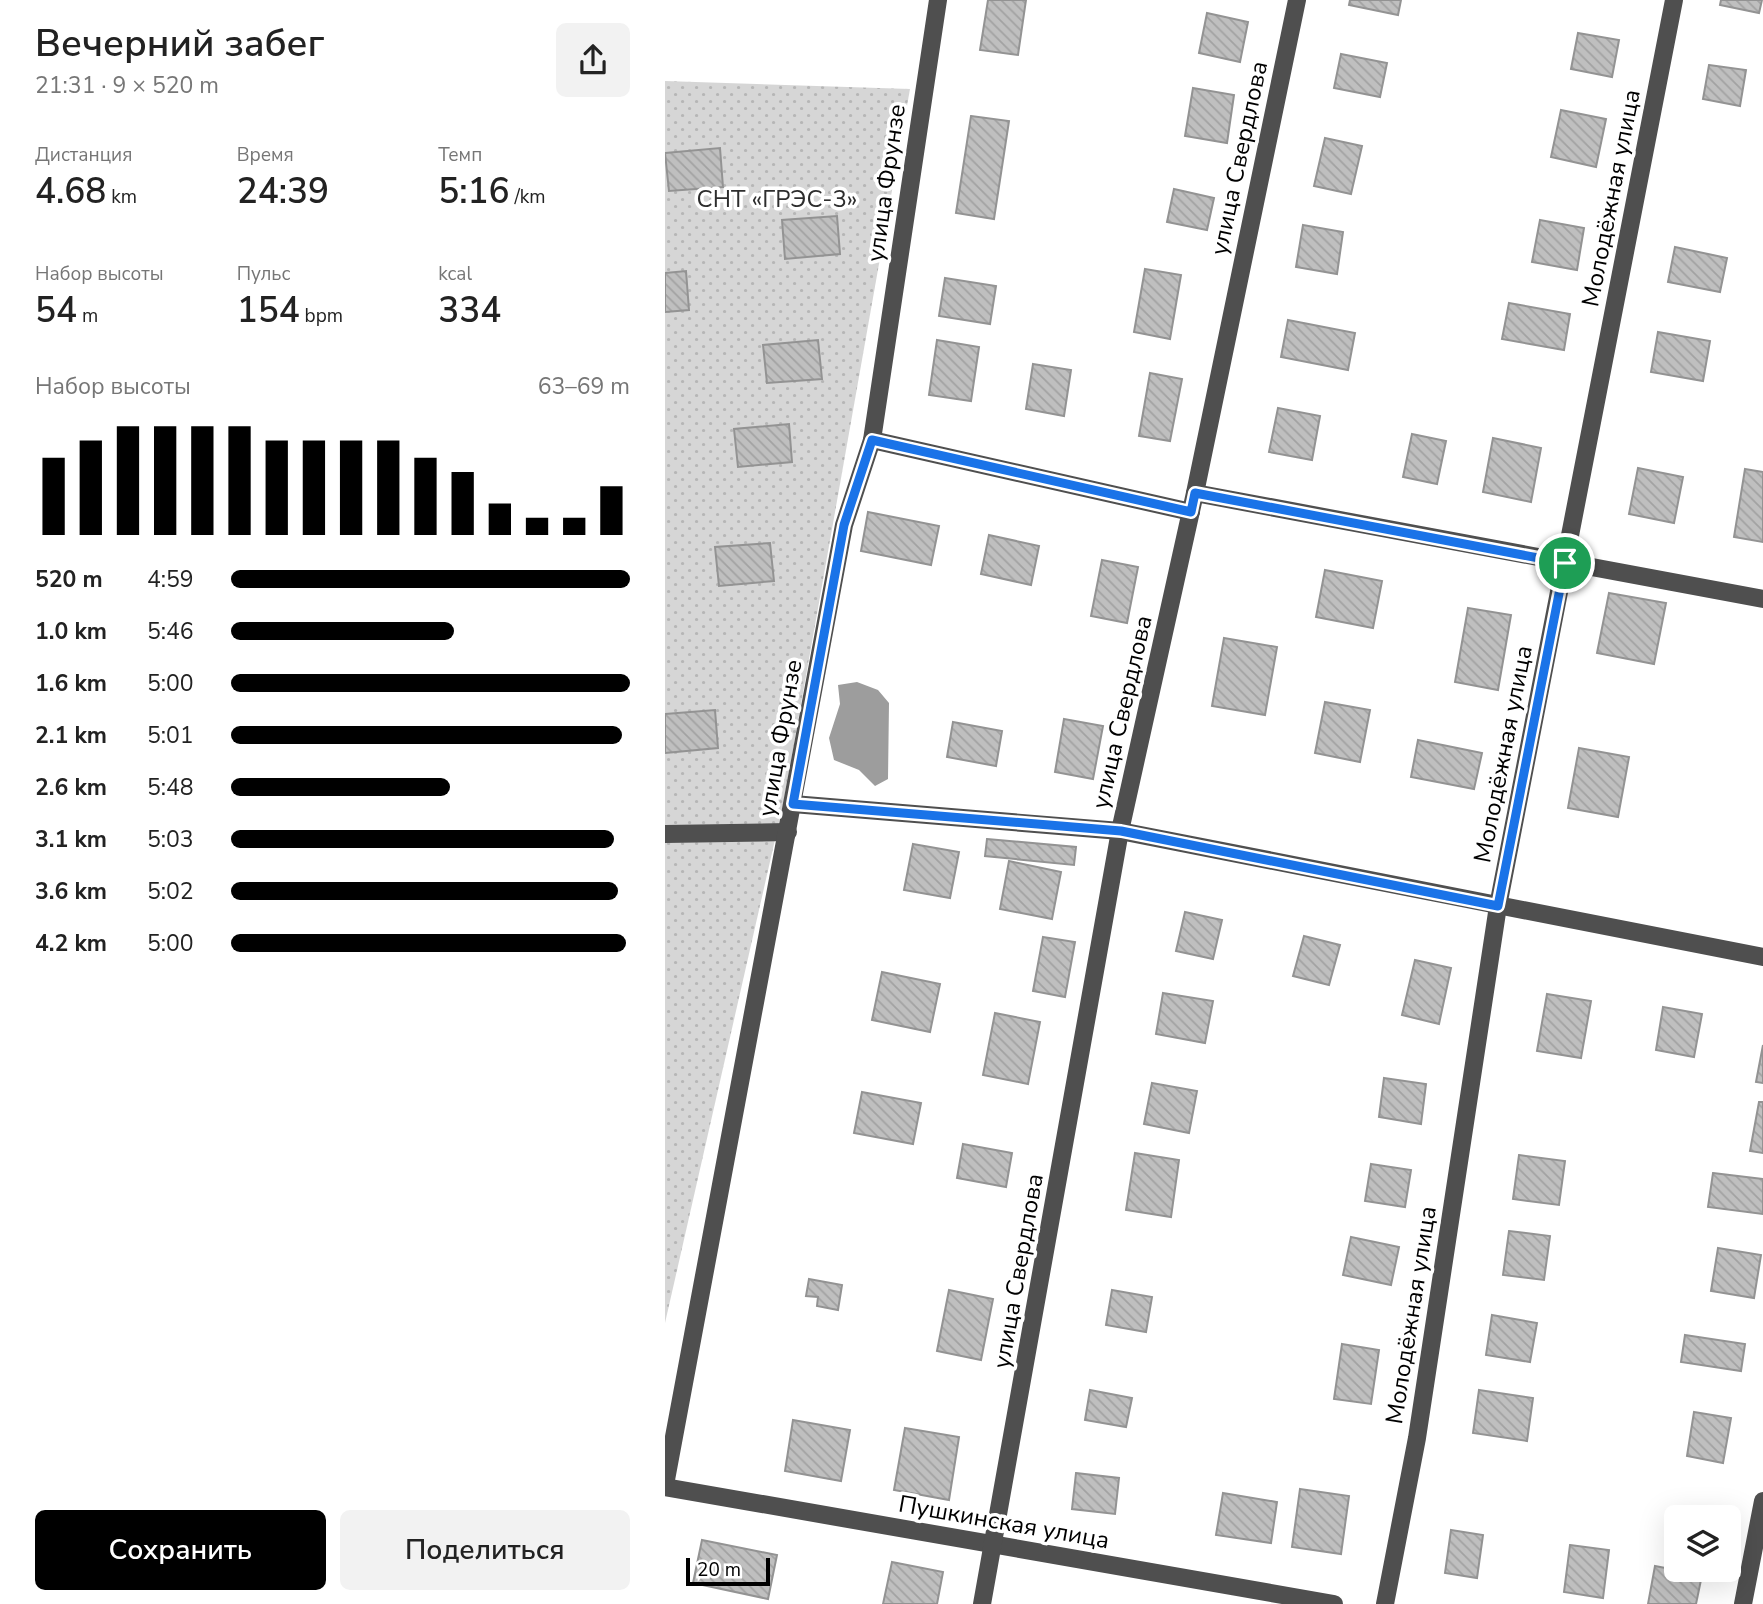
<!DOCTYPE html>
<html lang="ru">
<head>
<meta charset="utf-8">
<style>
  body { margin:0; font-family:"Nunito Sans",sans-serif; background:#f2f2f2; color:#222; height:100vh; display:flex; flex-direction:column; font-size:26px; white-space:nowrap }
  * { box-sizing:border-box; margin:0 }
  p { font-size:23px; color:#767676 }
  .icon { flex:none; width:38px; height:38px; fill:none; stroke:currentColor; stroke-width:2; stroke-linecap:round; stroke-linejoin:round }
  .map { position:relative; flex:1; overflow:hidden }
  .panel { display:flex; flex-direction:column; background:#fff; width:665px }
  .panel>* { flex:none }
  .tools { position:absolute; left:999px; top:1505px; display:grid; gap:14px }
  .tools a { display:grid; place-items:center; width:77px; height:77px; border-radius:10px; background:#fff; box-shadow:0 7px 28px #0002; font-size:35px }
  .scale { position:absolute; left:21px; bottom:18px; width:84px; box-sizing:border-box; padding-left:7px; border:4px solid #000; border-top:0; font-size:19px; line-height:24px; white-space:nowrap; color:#000; -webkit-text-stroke:5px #fff; paint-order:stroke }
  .pin { position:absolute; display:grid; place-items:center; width:60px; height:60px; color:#fff; margin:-30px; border:4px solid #fff; border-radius:50%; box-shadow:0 2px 7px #0007 }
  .round { display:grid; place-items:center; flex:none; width:74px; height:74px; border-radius:10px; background:#f2f2f2 }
  .head { display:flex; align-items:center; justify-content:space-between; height:119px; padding:0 35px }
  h1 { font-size:38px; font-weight:600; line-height:52px }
  .stats { display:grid; grid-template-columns:repeat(3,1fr); gap:10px; height:119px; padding:7px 35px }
  .stats div { display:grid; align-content:center }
  .stats b { font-size:35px; font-weight:600 }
  .stats small { font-size:19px; font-weight:400 }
  .stats p { font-size:19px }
  .chart { height:196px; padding:14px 35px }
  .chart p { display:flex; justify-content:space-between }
  .chart svg { width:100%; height:126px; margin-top:7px; stroke:#000; stroke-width:6 }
  .primary-button { display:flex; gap:14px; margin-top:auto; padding:14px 35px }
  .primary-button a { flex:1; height:80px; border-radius:10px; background:#000; color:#fff; font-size:28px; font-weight:600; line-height:80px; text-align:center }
  .primary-button a+a { background:#f2f2f2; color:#222 }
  ul { padding:0 35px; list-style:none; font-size:23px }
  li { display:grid; grid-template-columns:112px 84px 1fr; align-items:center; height:52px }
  li i { height:18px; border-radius:9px; background:#000 }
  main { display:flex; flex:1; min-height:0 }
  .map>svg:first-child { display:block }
</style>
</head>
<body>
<main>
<section class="panel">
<div class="head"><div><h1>Вечерний забег</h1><p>21:31 · 9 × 520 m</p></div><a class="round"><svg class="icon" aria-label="share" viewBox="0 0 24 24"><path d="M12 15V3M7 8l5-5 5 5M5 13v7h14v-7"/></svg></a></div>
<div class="stats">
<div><p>Дистанция</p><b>4.68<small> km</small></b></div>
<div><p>Время</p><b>24:39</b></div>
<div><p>Темп</p><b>5:16<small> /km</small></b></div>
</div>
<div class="stats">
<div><p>Набор высоты</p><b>54<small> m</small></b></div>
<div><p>Пульс</p><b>154<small> bpm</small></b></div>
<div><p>kcal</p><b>334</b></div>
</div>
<div class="chart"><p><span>Набор высоты</span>63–69 m</p>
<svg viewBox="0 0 160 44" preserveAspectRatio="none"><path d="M5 44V17M15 44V11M25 44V6M35 44V6M45 44V6M55 44V6M65 44V11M75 44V11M85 44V11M95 44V11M105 44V17M115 44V22M125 44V33M135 44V38M145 44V38M155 44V27"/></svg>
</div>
<ul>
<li><b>520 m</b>4:59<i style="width:100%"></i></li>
<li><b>1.0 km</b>5:46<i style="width:56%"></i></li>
<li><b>1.6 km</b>5:00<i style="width:100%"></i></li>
<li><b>2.1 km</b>5:01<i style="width:98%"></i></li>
<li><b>2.6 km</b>5:48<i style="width:55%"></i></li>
<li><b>3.1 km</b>5:03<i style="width:96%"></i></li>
<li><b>3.6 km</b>5:02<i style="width:97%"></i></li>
<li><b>4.2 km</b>5:00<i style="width:99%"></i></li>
</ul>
<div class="primary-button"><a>Сохранить</a><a>Поделиться</a></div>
</section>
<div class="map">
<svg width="1098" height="1604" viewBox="0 0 1098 1604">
  <defs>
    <pattern id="garden-dots" width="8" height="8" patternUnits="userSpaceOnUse" patternTransform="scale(1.75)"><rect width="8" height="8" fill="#d6d6d6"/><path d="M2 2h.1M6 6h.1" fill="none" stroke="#b6b6b6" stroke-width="1.8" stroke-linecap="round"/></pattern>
    <pattern id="building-back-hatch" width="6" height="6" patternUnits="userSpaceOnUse" patternTransform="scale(1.75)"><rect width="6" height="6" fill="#bfbfbf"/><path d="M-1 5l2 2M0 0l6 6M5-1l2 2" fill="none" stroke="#a2a2a2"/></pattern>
  </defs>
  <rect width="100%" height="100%" fill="#fff"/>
  <path fill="url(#garden-dots)" d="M 0,81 L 245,89 L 119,800 L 0,1323 Z"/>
  <path fill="#9d9d9d" d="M 192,682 L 213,690 L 224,703 L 223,779 L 210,786 L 194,770 L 169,760 L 164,738 L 175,704 L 173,685 Z"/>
  <g fill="url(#building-back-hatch)" stroke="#939393" stroke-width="2">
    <path d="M 323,0 L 361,0 L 353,55 L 315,50 Z"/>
    <path d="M 685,0 L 736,0 L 733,15 L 684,5 Z"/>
    <path d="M 1056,0 L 1097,0 L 1094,13 L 1055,5 Z"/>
    <path d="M 542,13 L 583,22 L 575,62 L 534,53 Z"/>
    <path d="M 913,33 L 954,40 L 947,77 L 906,69 Z"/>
    <path d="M 676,54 L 722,63 L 715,97 L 669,88 Z"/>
    <path d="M 1044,65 L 1081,70 L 1075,106 L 1038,99 Z"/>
    <path d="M 528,88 L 569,95 L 562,143 L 520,136 Z"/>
    <path d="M 896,110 L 941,119 L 931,167 L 886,157 Z"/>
    <path d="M 306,116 L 344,121 L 329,219 L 291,213 Z"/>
    <path d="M 660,138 L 697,146 L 686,194 L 649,186 Z"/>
    <path d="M 55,148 L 58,187 L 4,191 L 0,153 Z"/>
    <path d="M 509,189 L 549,198 L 542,230 L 502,222 Z"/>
    <path d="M 172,216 L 175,254 L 120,259 L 117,220 Z"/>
    <path d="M 875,220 L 919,228 L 912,270 L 867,262 Z"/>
    <path d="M 638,225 L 678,232 L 672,274 L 631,267 Z"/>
    <path d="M 1010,247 L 1062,258 L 1055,292 L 1003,282 Z"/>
    <path d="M 480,269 L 516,275 L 505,339 L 469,332 Z"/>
    <path d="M 21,271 L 24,310 L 0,312 L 0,273 Z"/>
    <path d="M 280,278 L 331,286 L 325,324 L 274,316 Z"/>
    <path d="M 844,303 L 905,314 L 899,350 L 837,339 Z"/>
    <path d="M 623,320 L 690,333 L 683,370 L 616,357 Z"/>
    <path d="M 993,332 L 1045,341 L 1038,381 L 986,372 Z"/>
    <path d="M 153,340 L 157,379 L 102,383 L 98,345 Z"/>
    <path d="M 272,340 L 314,347 L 306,401 L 264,395 Z"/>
    <path d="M 368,364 L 406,370 L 399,416 L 361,409 Z"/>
    <path d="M 485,373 L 517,379 L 505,441 L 474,436 Z"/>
    <path d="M 613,408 L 655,416 L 647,460 L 604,452 Z"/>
    <path d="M 124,424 L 127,462 L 73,467 L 69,429 Z"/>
    <path d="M 747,434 L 781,441 L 772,484 L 738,477 Z"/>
    <path d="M 828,438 L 876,448 L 866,502 L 818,492 Z"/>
    <path d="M 973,468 L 1018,477 L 1009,523 L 964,514 Z"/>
    <path d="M 1080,469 L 1098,472 L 1098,542 L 1069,537 Z"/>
    <path d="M 203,512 L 274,526 L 266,565 L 196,551 Z"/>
    <path d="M 324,535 L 374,546 L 366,585 L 316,574 Z"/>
    <path d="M 105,543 L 109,581 L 54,586 L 50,547 Z"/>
    <path d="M 437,560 L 473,567 L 462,623 L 426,616 Z"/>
    <path d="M 660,570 L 717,581 L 708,628 L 651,617 Z"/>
    <path d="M 944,593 L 1001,603 L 989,664 L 932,653 Z"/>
    <path d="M 803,608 L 846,615 L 833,690 L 790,682 Z"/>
    <path d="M 559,638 L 612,647 L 600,715 L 547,706 Z"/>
    <path d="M 660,702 L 705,710 L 695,762 L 650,753 Z"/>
    <path d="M 50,710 L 53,748 L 0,753 L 0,714 Z"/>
    <path d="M 399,719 L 438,726 L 428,779 L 390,772 Z"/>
    <path d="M 288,722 L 337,731 L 331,766 L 282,757 Z"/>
    <path d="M 753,740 L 817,753 L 809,789 L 746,777 Z"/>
    <path d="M 914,748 L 964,757 L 953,817 L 903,808 Z"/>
    <path d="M 322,839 L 411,847 L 409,865 L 320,856 Z"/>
    <path d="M 248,844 L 294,852 L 285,898 L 239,890 Z"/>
    <path d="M 344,861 L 396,872 L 387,919 L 335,909 Z"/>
    <path d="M 520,912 L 557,920 L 548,959 L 511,951 Z"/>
    <path d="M 639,936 L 675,945 L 664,985 L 628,976 Z"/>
    <path d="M 378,937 L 410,942 L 400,997 L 368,991 Z"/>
    <path d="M 750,960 L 786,968 L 774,1024 L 737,1015 Z"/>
    <path d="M 217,972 L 275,984 L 265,1032 L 207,1020 Z"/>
    <path d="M 498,993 L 548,1001 L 540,1043 L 491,1034 Z"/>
    <path d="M 882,994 L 926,1001 L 916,1058 L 872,1051 Z"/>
    <path d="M 998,1007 L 1037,1014 L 1029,1057 L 991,1050 Z"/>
    <path d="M 330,1013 L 375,1022 L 363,1084 L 318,1075 Z"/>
    <path d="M 1098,1045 L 1098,1083 L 1091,1082 Z"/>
    <path d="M 719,1078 L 761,1084 L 756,1124 L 714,1117 Z"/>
    <path d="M 487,1083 L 532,1091 L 524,1133 L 479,1124 Z"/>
    <path d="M 197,1092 L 256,1103 L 248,1144 L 189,1133 Z"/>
    <path d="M 1094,1102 L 1098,1102 L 1098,1153 L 1085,1151 Z"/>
    <path d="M 298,1144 L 347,1153 L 341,1187 L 292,1178 Z"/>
    <path d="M 470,1153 L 514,1160 L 506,1217 L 461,1210 Z"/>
    <path d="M 854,1155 L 900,1161 L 894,1205 L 848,1199 Z"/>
    <path d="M 706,1164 L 746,1170 L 740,1207 L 700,1201 Z"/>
    <path d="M 1048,1173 L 1098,1179 L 1098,1214 L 1043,1207 Z"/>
    <path d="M 844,1231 L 885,1236 L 879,1280 L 838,1275 Z"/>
    <path d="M 686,1237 L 734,1247 L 726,1285 L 678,1275 Z"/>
    <path d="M 1053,1248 L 1096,1255 L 1089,1298 L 1046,1291 Z"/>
    <path d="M 144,1279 L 177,1285 L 173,1310 L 152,1306 L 153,1297 L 141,1296 Z"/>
    <path d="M 284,1290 L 328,1299 L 316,1360 L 272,1351 Z"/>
    <path d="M 447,1290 L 487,1297 L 481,1332 L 441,1325 Z"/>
    <path d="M 827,1315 L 872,1323 L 865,1362 L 821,1355 Z"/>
    <path d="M 1020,1335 L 1080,1344 L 1076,1371 L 1016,1362 Z"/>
    <path d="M 677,1344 L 714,1350 L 706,1404 L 669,1399 Z"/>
    <path d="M 425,1390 L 467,1398 L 461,1427 L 420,1420 Z"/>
    <path d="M 814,1390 L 868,1398 L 862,1441 L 808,1433 Z"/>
    <path d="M 1029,1412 L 1066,1418 L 1058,1463 L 1022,1456 Z"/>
    <path d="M 128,1420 L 185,1430 L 176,1481 L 120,1471 Z"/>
    <path d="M 240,1428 L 294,1437 L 284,1500 L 229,1490 Z"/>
    <path d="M 411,1473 L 454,1478 L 450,1514 L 407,1509 Z"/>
    <path d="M 635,1489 L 684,1496 L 676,1554 L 627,1547 Z"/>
    <path d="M 558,1493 L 612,1502 L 606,1543 L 551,1535 Z"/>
    <path d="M 786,1530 L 818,1535 L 812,1578 L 780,1573 Z"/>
    <path d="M 37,1540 L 112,1555 L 103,1599 L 28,1583 Z"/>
    <path d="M 905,1545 L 944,1550 L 938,1598 L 899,1592 Z"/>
    <path d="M 227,1562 L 278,1572 L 272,1604 L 218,1604 Z"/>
    <path d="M 990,1566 L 1037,1575 L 1031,1604 L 983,1604 Z"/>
  </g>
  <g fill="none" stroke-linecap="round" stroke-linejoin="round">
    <g stroke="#4f4f4f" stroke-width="18">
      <path d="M 207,440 L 526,512"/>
      <path d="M 530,493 L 1098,599"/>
      <path d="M 128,804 L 455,831 L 1098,957"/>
      <path d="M 0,834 L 123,832"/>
      <path d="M 0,1485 L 179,525 L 207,440 L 273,0"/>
      <path d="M 0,1487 L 669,1604"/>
      <path d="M 317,1604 L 455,831 L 530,493 L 632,0"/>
      <path d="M 720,1604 L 752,1438 L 833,906 L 1009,0"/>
      <path d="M 1078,1604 L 1098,1501"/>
    </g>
  </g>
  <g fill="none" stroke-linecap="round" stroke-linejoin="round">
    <defs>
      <path id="route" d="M 207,440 L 526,512 L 530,493 L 900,563 L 833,906 L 456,831 L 128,804 L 179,525 Z"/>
    </defs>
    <use href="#route" stroke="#fff" stroke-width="14"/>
    <use href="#route" stroke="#1a73e8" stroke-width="9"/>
  </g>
  <g text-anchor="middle" stroke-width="7" stroke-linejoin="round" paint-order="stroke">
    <g font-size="24" fill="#000" stroke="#fff">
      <text transform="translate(574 158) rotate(-78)" y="8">улица Свердлова</text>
      <text transform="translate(221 183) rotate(-82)" y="8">улица Фрунзе</text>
      <text transform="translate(946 198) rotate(-79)" y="8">Молодёжная улица</text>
      <text transform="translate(457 712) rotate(-77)" y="8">улица Свердлова</text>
      <text transform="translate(115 738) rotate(-80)" y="8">улица Фрунзе</text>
      <text transform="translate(838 754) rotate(-79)" y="8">Молодёжная улица</text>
      <text transform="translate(353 1271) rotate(-80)" y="8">улица Свердлова</text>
      <text transform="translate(746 1315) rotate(-81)" y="8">Молодёжная улица</text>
      <text transform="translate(339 1522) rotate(10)" y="8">Пушкинская улица</text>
    </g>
    <g font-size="24" fill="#2d2d2d" stroke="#fff">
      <text x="112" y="207">СНТ «ГРЭС-3»</text>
    </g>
  </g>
</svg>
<div class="tools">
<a><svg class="icon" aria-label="layers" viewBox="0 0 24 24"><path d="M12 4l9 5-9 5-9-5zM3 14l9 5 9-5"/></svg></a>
</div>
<div class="scale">20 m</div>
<div class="pin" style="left:900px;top:563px;background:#1e9e55"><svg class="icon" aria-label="arrive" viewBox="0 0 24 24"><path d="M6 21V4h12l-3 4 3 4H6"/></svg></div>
</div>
</main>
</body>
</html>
